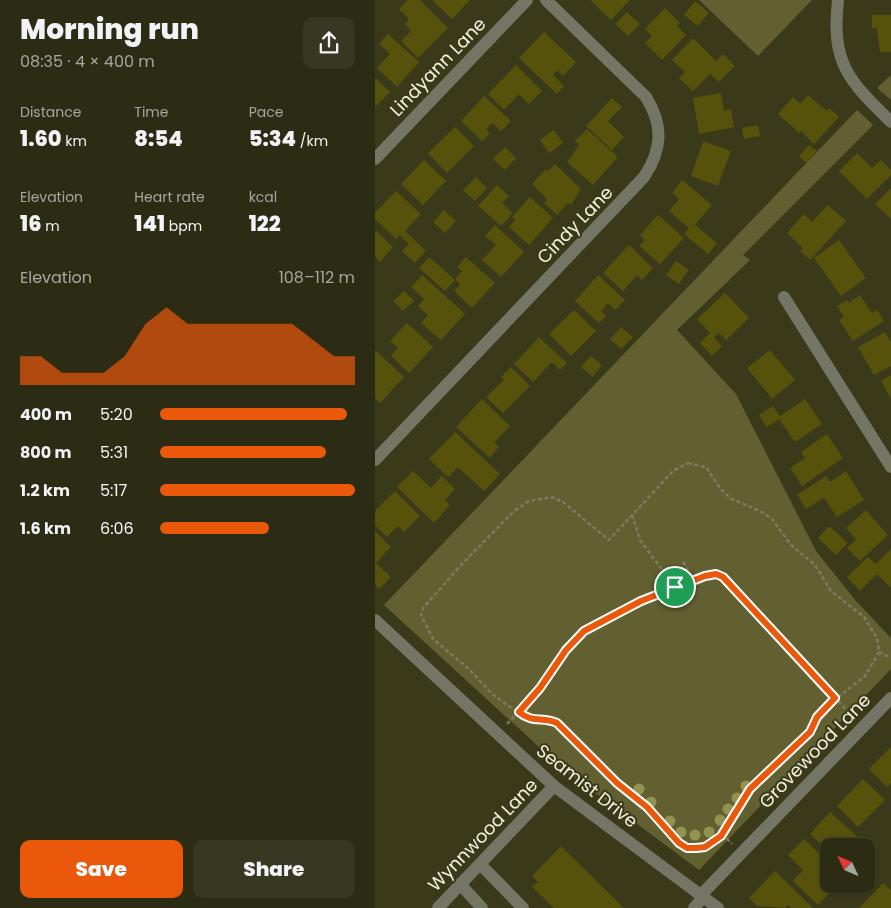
<!DOCTYPE html>
<html lang="en">
<head>
<meta charset="utf-8">
<style>
  body { margin:0; font-family:Poppins,sans-serif; background:#383721; color:#f1f3f6; height:100vh; display:flex; flex-direction:column; font-size:19px; white-space:nowrap }
  * { box-sizing:border-box; margin:0 }
  p { font-size:16px; color:#a6a7a0 }
  .icon { flex:none; width:28px; height:28px; fill:none; stroke:currentColor; stroke-width:2; stroke-linecap:round; stroke-linejoin:round }
  .map { position:relative; flex:1; overflow:hidden }
  .panel { display:flex; flex-direction:column; background:#2c2b13; width:375px }
  .panel>* { flex:none }
  .needle { width:32px; rotate:314deg }
  .buttons { position:absolute; left:445px; top:838px; display:grid; gap:10px }
  .buttons a { display:grid; place-items:center; width:55px; height:55px; border-radius:10px; background:#2c2b13; box-shadow:0 1px 4px #0004,0 0 0 1px #484733; font-size:25px }
  .pin { position:absolute; display:grid; place-items:center; width:42px; height:42px; color:#fff; margin:-21px; border:2px solid #fff; border-radius:50%; box-shadow:0 1px 5px #0007 }
  .round { display:grid; place-items:center; flex:none; width:52px; height:52px; border-radius:10px; background:#383721 }
  .overview { display:flex; align-items:center; justify-content:space-between; height:85px; padding:0 20px }
  h1 { font-size:28px; font-weight:800; line-height:38px }
  .stats { display:grid; grid-template-columns:repeat(3,1fr); gap:8px; height:85px; padding:5px 20px }
  .stats div { display:grid; align-content:center }
  .stats b { font-size:21px; font-weight:800 }
  .stats small { font-size:14px; font-weight:400 }
  .stats p { font-size:14px }
  .chart { height:140px; padding:10px 20px }
  .chart p { display:flex; justify-content:space-between }
  .chart svg { width:100%; height:90px; margin-top:5px; fill:#ea580c; opacity:.7 }
  .button { display:flex; gap:10px; margin-top:auto; padding:10px 20px }
  .button a { flex:1; height:58px; border-radius:10px; background:#ea580c; color:#fff; font-size:20px; font-weight:800; line-height:58px; text-align:center }
  .button a+a { background:#383721; color:#f1f3f6 }
  ul { padding:0 20px; list-style:none; font-size:16px }
  li { display:grid; grid-template-columns:80px 60px 1fr; align-items:center; height:38px }
  li i { height:12px; border-radius:6px; background:#ea580c }
  main { display:flex; flex:1; min-height:0 }
  .map>svg:first-child { display:block }
</style>
</head>
<body>
<main>
<section class="panel">
<div class="overview"><div><h1>Morning run</h1><p>08:35 · 4 × 400 m</p></div><a class="round"><svg class="icon" aria-label="share" viewBox="0 0 24 24"><path d="M12 15V3M7 8l5-5 5 5M5 13v7h14v-7"/></svg></a></div>
<div class="stats">
<div><p>Distance</p><b>1.60<small> km</small></b></div>
<div><p>Time</p><b>8:54</b></div>
<div><p>Pace</p><b>5:34<small> /km</small></b></div>
</div>
<div class="stats">
<div><p>Elevation</p><b>16<small> m</small></b></div>
<div><p>Heart rate</p><b>141<small> bpm</small></b></div>
<div><p>kcal</p><b>122</b></div>
</div>
<div class="chart"><p><span>Elevation</span>108–112 m</p>
<svg viewBox="0 0 160 44" preserveAspectRatio="none"><path d="M0 44V30L10 30L20 38L30 38L40 38L50 30L60 14L70 6L80 14L90 14L100 14L110 14L120 14L130 14L140 22L150 30L160 30V44z"/></svg>
</div>
<ul>
<li><b>400 m</b>5:20<i style="width:96%"></i></li>
<li><b>800 m</b>5:31<i style="width:85%"></i></li>
<li><b>1.2 km</b>5:17<i style="width:100%"></i></li>
<li><b>1.6 km</b>6:06<i style="width:56%"></i></li>
</ul>
<div class="button"><a>Save</a><a>Share</a></div>
</section>
<div class="map">
<svg width="516" height="908" viewBox="0 0 516 908">
  <rect width="100%" height="100%" fill="#3a3919"/>
  <g fill="#626030">
    <path d="M 324,0 L 437,0 L 383,56 Z"/>
    <path d="M 516,75 L 516,100 L 502,88 Z"/>
    <path d="M 482,110 L 498,125 L 368,255 L 375,260 L 302,330 L 361,394 L 441,551 L 481,601 L 516,638 L 516,669 L 324,870 L 188,769 L 9,605 Z"/>
  </g>
  <g fill="#56520c">
    <path d="M 33,0 L 45,0 L 73,28 L 43,58 L 26,41 L 36,31 L 30,24 L 34,19 L 24,9 Z"/>
    <path d="M 57,0 L 95,0 L 77,19 Z"/>
    <path d="M 215,0 L 255,0 L 236,20 Z"/>
    <path d="M 320,1 L 334,13 L 323,26 L 309,15 Z"/>
    <path d="M 290,8 L 305,23 L 302,26 L 311,35 L 287,60 L 270,43 L 277,36 L 270,29 Z"/>
    <path d="M 252,12 L 265,24 L 253,36 L 240,24 Z"/>
    <path d="M 497,15 L 516,15 L 516,52 L 505,52 L 502,28 L 497,28 Z"/>
    <path d="M 169,32 L 201,62 L 188,76 L 182,70 L 178,75 L 189,86 L 182,94 L 144,58 Z"/>
    <path d="M 13,34 L 44,62 L 22,87 L 2,68 L 15,54 L 4,44 Z"/>
    <path d="M 318,38 L 341,61 L 348,54 L 360,66 L 344,82 L 335,74 L 318,91 L 304,78 L 310,72 L 297,60 Z"/>
    <path d="M 141,65 L 167,91 L 154,104 L 144,94 L 129,110 L 113,94 Z"/>
    <path d="M 0,78 L 15,92 L 0,107 Z"/>
    <path d="M 346,93 L 349,110 L 356,109 L 359,127 L 324,134 L 318,98 Z"/>
    <path d="M 433,95 L 452,111 L 455,108 L 464,117 L 439,144 L 426,131 L 424,133 L 403,114 L 418,97 L 425,104 Z"/>
    <path d="M 109,96 L 136,121 L 126,131 L 117,123 L 111,129 L 115,133 L 107,141 L 86,121 Z"/>
    <path d="M 237,98 L 247,107 L 233,121 L 249,137 L 237,150 L 211,126 Z"/>
    <path d="M 383,125 L 385,136 L 369,139 L 367,128 Z"/>
    <path d="M 80,127 L 99,146 L 72,173 L 53,153 Z"/>
    <path d="M 212,129 L 243,157 L 218,185 L 192,162 L 204,145 L 200,141 Z"/>
    <path d="M 179,130 L 188,143 L 174,153 L 165,140 Z"/>
    <path d="M 328,141 L 356,151 L 343,186 L 316,176 Z"/>
    <path d="M 434,145 L 442,151 L 431,163 L 424,156 Z"/>
    <path d="M 130,147 L 141,158 L 130,170 L 118,159 Z"/>
    <path d="M 482,153 L 497,168 L 506,160 L 516,170 L 516,175 L 492,199 L 464,171 Z"/>
    <path d="M 49,160 L 71,181 L 48,205 L 26,184 Z"/>
    <path d="M 180,164 L 206,189 L 196,205 L 193,203 L 182,215 L 169,203 L 172,199 L 157,184 L 171,169 L 173,171 Z"/>
    <path d="M 101,177 L 112,188 L 100,201 L 88,190 Z"/>
    <path d="M 307,180 L 337,205 L 320,225 L 342,243 L 333,254 L 309,234 L 314,228 L 294,211 L 304,199 L 297,193 Z"/>
    <path d="M 122,185 L 134,196 L 127,203 L 138,213 L 126,226 L 103,206 Z"/>
    <path d="M 516,188 L 516,219 L 500,204 Z"/>
    <path d="M 21,191 L 46,214 L 30,231 L 51,251 L 40,263 L 27,251 L 34,244 L 25,235 L 21,239 L 0,219 L 0,213 Z"/>
    <path d="M 155,197 L 178,218 L 154,245 L 134,227 L 140,220 L 137,217 Z"/>
    <path d="M 453,205 L 471,221 L 435,260 L 425,251 L 428,248 L 412,233 L 429,214 L 437,222 Z"/>
    <path d="M 69,210 L 81,221 L 70,233 L 58,222 Z"/>
    <path d="M 283,215 L 309,238 L 285,264 L 264,246 L 270,240 L 265,235 Z"/>
    <path d="M 120,225 L 149,252 L 126,277 L 107,260 L 121,245 L 110,236 Z"/>
    <path d="M 0,230 L 18,247 L 5,262 L 0,257 Z"/>
    <path d="M 464,240 L 491,278 L 466,296 L 439,258 Z"/>
    <path d="M 254,245 L 278,268 L 267,280 L 262,275 L 248,291 L 228,273 Z"/>
    <path d="M 54,257 L 80,280 L 70,291 L 44,268 Z"/>
    <path d="M 91,257 L 120,283 L 97,308 L 79,291 L 85,284 L 80,279 L 87,271 L 82,267 Z"/>
    <path d="M 301,261 L 314,270 L 304,284 L 291,275 Z"/>
    <path d="M 47,275 L 90,314 L 66,340 L 46,323 L 53,315 L 43,306 L 49,299 L 36,287 Z"/>
    <path d="M 223,275 L 250,300 L 240,310 L 233,303 L 226,311 L 231,316 L 224,323 L 200,301 Z"/>
    <path d="M 29,291 L 39,301 L 28,311 L 18,301 Z"/>
    <path d="M 350,293 L 374,318 L 351,340 L 344,333 L 339,337 L 347,346 L 337,356 L 325,343 L 335,333 L 322,319 Z"/>
    <path d="M 485,295 L 497,313 L 502,310 L 509,321 L 478,341 L 464,320 L 469,317 L 462,306 L 472,300 L 474,303 Z"/>
    <path d="M 199,310 L 221,331 L 196,356 L 174,334 Z"/>
    <path d="M 32,323 L 58,347 L 34,373 L 16,356 L 23,348 L 15,341 Z"/>
    <path d="M 246,327 L 258,337 L 246,349 L 235,339 Z"/>
    <path d="M 510,332 L 516,342 L 516,366 L 499,375 L 483,347 Z"/>
    <path d="M 164,337 L 192,363 L 185,370 L 177,362 L 158,382 L 139,364 Z"/>
    <path d="M 0,350 L 29,377 L 5,403 L 0,398 Z"/>
    <path d="M 395,350 L 420,380 L 397,399 L 372,368 Z"/>
    <path d="M 216,356 L 227,365 L 218,377 L 206,367 Z"/>
    <path d="M 136,367 L 155,386 L 128,413 L 111,397 L 129,380 L 126,377 Z"/>
    <path d="M 516,375 L 516,399 L 506,381 Z"/>
    <path d="M 107,399 L 135,426 L 119,443 L 124,447 L 115,458 L 81,427 Z"/>
    <path d="M 430,399 L 447,424 L 420,442 L 404,419 L 392,427 L 384,415 L 398,406 L 405,416 Z"/>
    <path d="M 80,432 L 125,474 L 109,491 L 83,467 L 73,477 L 54,459 Z"/>
    <path d="M 452,434 L 468,458 L 427,486 L 415,468 L 430,458 L 426,452 Z"/>
    <path d="M 38,471 L 56,488 L 67,476 L 80,489 L 70,500 L 75,505 L 59,523 L 22,487 Z"/>
    <path d="M 471,471 L 489,500 L 462,517 L 449,498 L 431,509 L 422,495 L 451,476 L 455,482 Z"/>
    <path d="M 20,491 L 45,516 L 29,532 L 23,526 L 12,537 L 0,525 L 0,511 Z"/>
    <path d="M 491,510 L 513,535 L 485,561 L 472,548 L 481,539 L 471,528 Z"/>
    <path d="M 454,526 L 473,543 L 461,555 L 443,538 Z"/>
    <path d="M 0,531 L 16,547 L 1,563 L 16,577 L 4,589 L 0,585 Z"/>
    <path d="M 516,549 L 516,588 L 502,574 L 485,591 L 472,577 L 493,557 L 501,564 Z"/>
    <path d="M 516,747 L 516,783 L 512,787 L 494,769 Z"/>
    <path d="M 488,779 L 510,800 L 483,827 L 462,806 Z"/>
    <path d="M 455,812 L 485,839 L 478,846 L 454,846 L 454,851 L 435,834 Z"/>
    <path d="M 429,839 L 454,863 L 454,884 L 463,884 L 443,905 L 418,881 L 428,870 L 413,855 Z"/>
    <path d="M 186,846 L 249,908 L 179,908 L 157,887 L 163,882 L 157,876 Z"/>
    <path d="M 400,871 L 438,908 L 416,908 L 413,905 L 410,908 L 382,906 L 374,898 Z"/>
    <path d="M 508,883 L 516,890 L 516,908 L 484,908 Z"/>
  </g>
  <g fill="none" stroke-linecap="round" stroke-linejoin="round">
    <g stroke="#7c7b60" stroke-width="2.5" stroke-dasharray="4 2.5" stroke-linecap="butt">
      <path d="M 313,463 L 331,467 L 345,488 L 355,498 L 387,512 L 397,519 L 416,545 L 440,565 L 456,591 L 489,617 L 502,638 L 504,652 L 490,676 L 448,709 L 435,732 L 375,789 L 346,836 L 330,847 L 312,848 L 304,843 L 272,807 L 242,783 L 182,723 L 152,719 L 117,694 L 95,670 L 58,639 L 46,615 L 48,608 L 87,564 L 139,511 L 154,501 L 177,497 L 188,502 L 234,540 L 298,471 Z"/>
      <path d="M 257,515 L 265,540 L 300,587"/>
      <path d="M 308,562 L 319,580"/>
      <path d="M 504,652 L 516,658"/>
      <path d="M 132,724 L 165,688 L 191,650 L 209,631 L 266,601 L 300,587 L 330,576 L 341,574 L 347,577 L 480,719"/>
      <path d="M 347,834 L 357,844"/>
    </g>
    <g stroke="#757566" stroke-width="12">
      <path d="M 463,0 C 456,63 473,80 516,122"/>
      <path d="M 0,159 L 152,0"/>
      <path d="M 409,297 L 516,467"/>
      <path d="M 0,460 L 269,177 C 287,150 289,126 271,97 L 171,0"/>
      <path d="M 0,620 L 179,786 L 343,908"/>
      <path d="M 105,864 L 148,908"/>
      <path d="M 85,884 L 107,908"/>
      <path d="M 327,894 L 516,698"/>
      <path d="M 63,908 L 179,786"/>
      <path d="M 319,908 L 329,896"/>
    </g>
  </g>
  <g fill="#949251">
    <circle cx="371" cy="786" r="5.5"/>
    <circle cx="264" cy="789" r="5.5"/>
    <circle cx="362" cy="798" r="5.5"/>
    <circle cx="276" cy="802" r="5.5"/>
    <circle cx="353" cy="809" r="5.5"/>
    <circle cx="345" cy="820" r="5.5"/>
    <circle cx="295" cy="821" r="5.5"/>
    <circle cx="306" cy="832" r="5.5"/>
    <circle cx="334" cy="832" r="5.5"/>
    <circle cx="320" cy="835" r="5.5"/>
  </g>
  <g fill="none" stroke-linecap="round" stroke-linejoin="round">
    <defs>
      <path id="route" d="M 341,574 L 348,577 L 460,698 L 442,717 L 435,732 L 375,789 L 346,836 L 330,847 L 321,848 L 312,848 L 304,843 L 272,807 L 242,783 L 182,723 C 167,716 158,724 144,712 L 165,688 L 191,650 L 209,631 L 266,601 L 330,576 Z"/>
    </defs>
    <use href="#route" stroke="#fff" stroke-width="10"/>
    <use href="#route" stroke="#ea580c" stroke-width="6"/>
  </g>
  <g text-anchor="middle" stroke-width="4" stroke-linejoin="round" paint-order="stroke">
    <g font-size="18" fill="#f1f1de" stroke="#3a3919">
      <text transform="translate(63 67) rotate(-46)" y="6">Lindyann Lane</text>
      <text transform="translate(200 225) rotate(-46)" y="6">Cindy Lane</text>
      <text transform="translate(440 751) rotate(-46)" y="6">Grovewood Lane</text>
      <text transform="translate(212 786) rotate(38)" y="6">Seamist Drive</text>
      <text transform="translate(108 835) rotate(-46)" y="6">Wynnwood Lane</text>
    </g>
  </g>
</svg>
<div class="buttons">
<a><svg class="needle" viewBox="-14 -14 28 28"><path d="M0-13l5 13h-10z" fill="#e53935"/><path d="M0 13l5-13h-10z" fill="#a6a7a0"/></svg></a>
</div>
<div class="pin" style="left:300px;top:587px;background:#1e9e55"><svg class="icon" aria-label="arrive" viewBox="0 0 24 24"><path d="M6 21V4h12l-3 4 3 4H6"/></svg></div>
</div>
</main>
</body>
</html>
